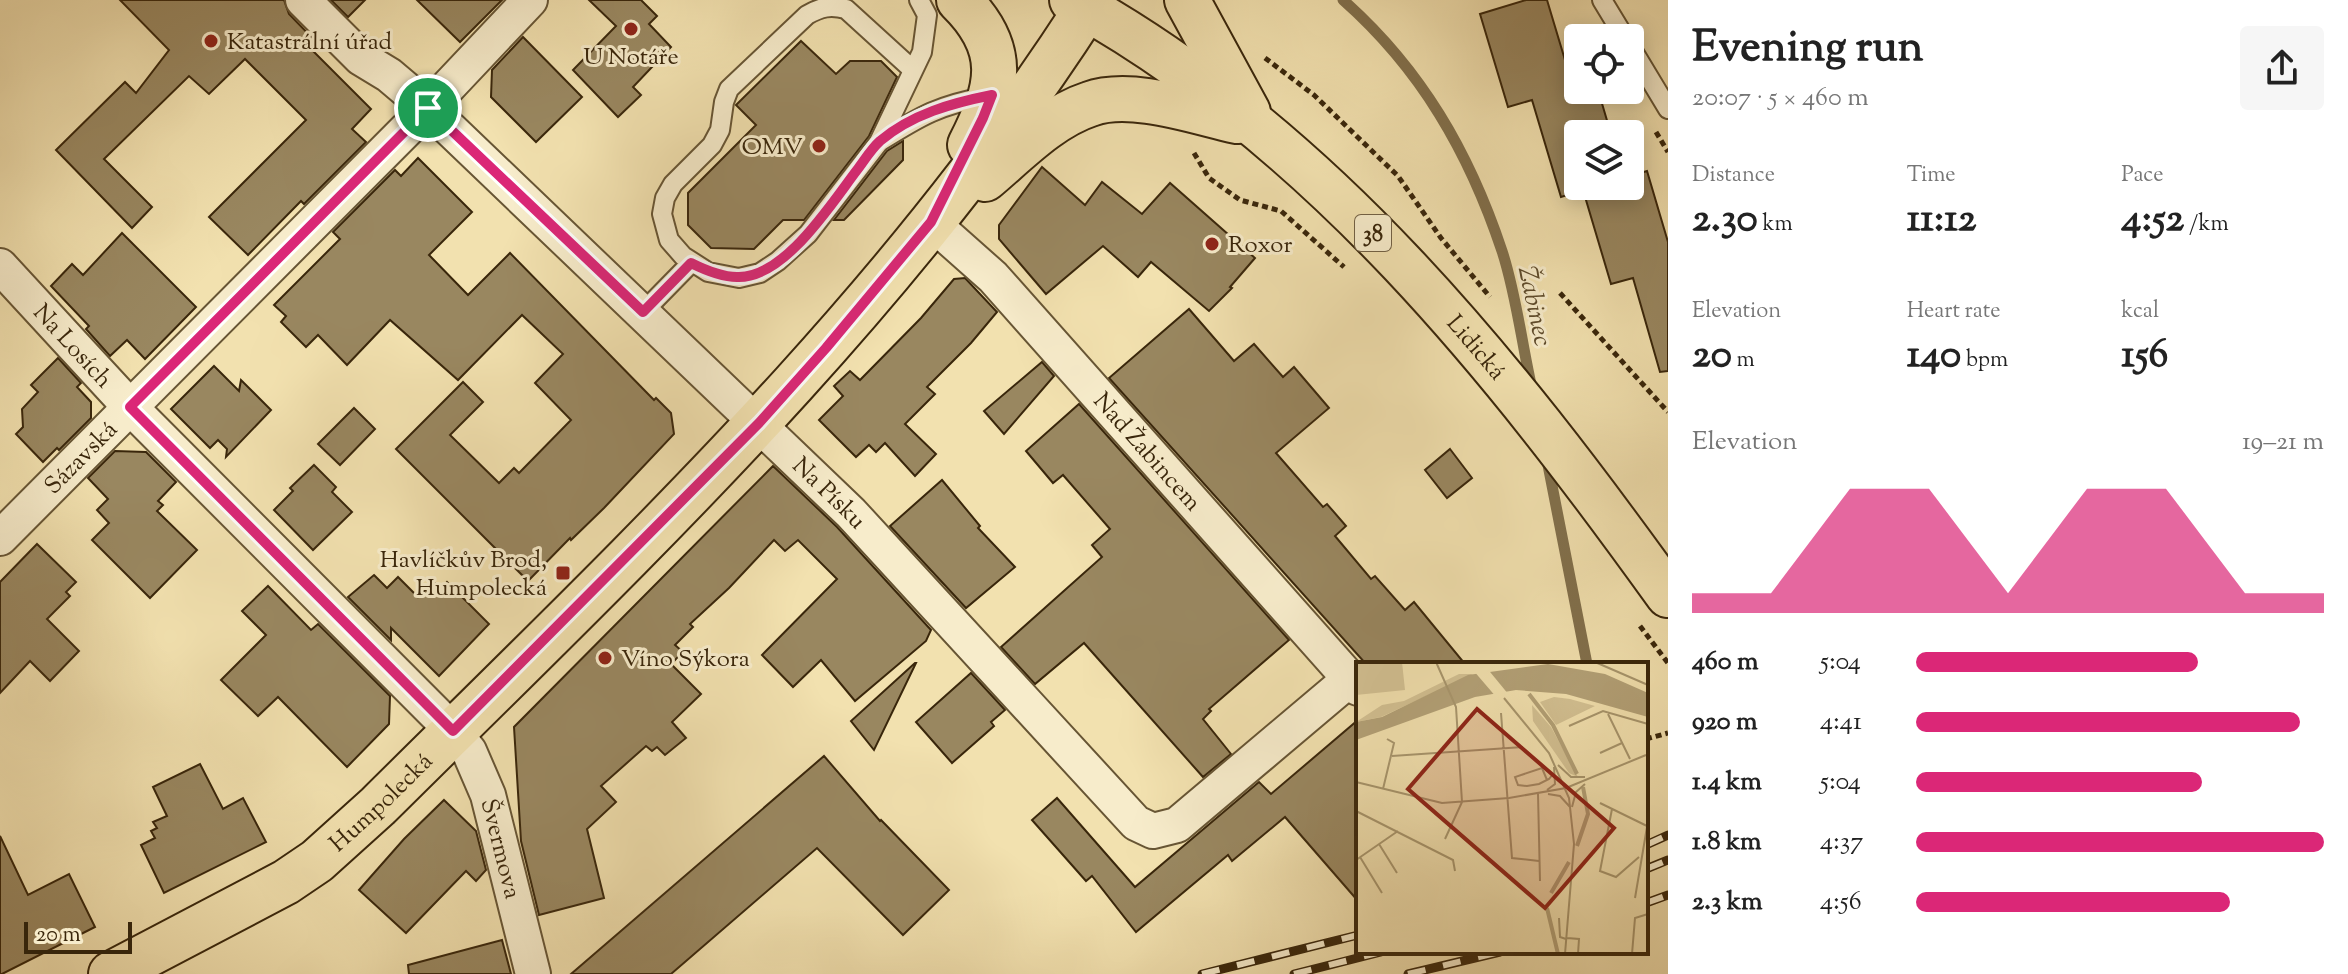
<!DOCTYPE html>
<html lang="en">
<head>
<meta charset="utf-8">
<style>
  body { margin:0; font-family:"Sorts Mill Goudy",serif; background:#f6f6f6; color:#222; height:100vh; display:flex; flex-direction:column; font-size:30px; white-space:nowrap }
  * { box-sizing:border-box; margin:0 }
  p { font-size:26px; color:#767676 }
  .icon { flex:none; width:44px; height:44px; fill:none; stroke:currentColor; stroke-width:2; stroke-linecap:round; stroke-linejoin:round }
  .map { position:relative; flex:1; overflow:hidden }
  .panel { display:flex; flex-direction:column; background:#fff; width:680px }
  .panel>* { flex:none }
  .buttons { position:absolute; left:1564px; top:24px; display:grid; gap:16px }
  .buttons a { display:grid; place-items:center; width:80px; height:80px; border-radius:8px; background:#fff; box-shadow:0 4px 20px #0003; font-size:40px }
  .scale { position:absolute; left:24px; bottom:20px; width:108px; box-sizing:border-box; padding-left:8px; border:4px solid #39260b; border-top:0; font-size:22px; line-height:28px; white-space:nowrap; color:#39260b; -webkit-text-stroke:6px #f7eccb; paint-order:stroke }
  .pin { position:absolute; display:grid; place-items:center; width:68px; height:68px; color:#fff; margin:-34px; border:4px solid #fff; border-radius:50%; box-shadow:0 2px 8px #0007 }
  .round { display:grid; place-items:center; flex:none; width:84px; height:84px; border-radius:8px; background:#f6f6f6 }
  .overview { display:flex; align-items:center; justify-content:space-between; height:136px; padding:0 24px }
  h1 { font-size:44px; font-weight:800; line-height:60px }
  .stats { display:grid; grid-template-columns:repeat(3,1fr); gap:12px; height:136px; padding:8px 24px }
  .stats div { display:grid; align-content:center }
  .stats b { font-size:40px; font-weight:800 }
  .stats small { font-size:22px; font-weight:400 }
  .stats p { font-size:22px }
  .chart { height:224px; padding:16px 24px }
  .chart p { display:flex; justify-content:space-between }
  .chart svg { width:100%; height:144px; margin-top:8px; fill:#db2777; opacity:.7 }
  ul { padding:0 24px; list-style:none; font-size:26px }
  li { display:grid; grid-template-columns:128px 96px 1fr; align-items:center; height:60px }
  li i { height:20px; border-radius:10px; background:#db2777 }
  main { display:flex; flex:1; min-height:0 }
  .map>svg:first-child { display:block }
</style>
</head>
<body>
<main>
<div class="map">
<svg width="1668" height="974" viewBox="0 0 1668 974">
  <rect width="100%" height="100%" fill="#f2e1af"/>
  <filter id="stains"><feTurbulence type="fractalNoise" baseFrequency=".0025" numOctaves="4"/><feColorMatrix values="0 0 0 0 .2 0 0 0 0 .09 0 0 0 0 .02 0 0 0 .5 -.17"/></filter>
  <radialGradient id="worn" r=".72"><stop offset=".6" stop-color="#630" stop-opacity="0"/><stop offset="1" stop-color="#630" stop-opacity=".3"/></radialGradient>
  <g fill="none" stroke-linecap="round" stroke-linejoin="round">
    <g stroke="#82704c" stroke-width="11">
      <path d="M 1343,0 C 1421,69 1469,152 1502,251 C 1516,293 1522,345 1532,389"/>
      <path d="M 1547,460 L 1587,664"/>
    </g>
  </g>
  <g fill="#998760" stroke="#39260b" stroke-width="2">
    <path d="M 120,0 L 284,0 L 289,14 L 319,45 L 313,51 L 371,109 L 352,129 L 366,142 L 304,204 L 301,201 L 248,255 L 209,217 L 306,120 L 245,59 L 209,94 L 189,76 L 104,159 L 152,207 L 132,228 L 56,150 L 125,82 L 136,93 L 169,50 Z"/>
    <path d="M 331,0 L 365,0 L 348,17 Z"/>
    <path d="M 417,0 L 502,0 L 460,42 Z"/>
    <path d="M 589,0 L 641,0 L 657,16 L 649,24 L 671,47 L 633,87 L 641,95 L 618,117 L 573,70 L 616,26 Z"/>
    <path d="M 1526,0 L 1547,0 L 1574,90 L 1598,90 L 1611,134 L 1578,134 L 1578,186 L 1630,186 L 1630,176 L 1647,171 L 1668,242 L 1668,371 L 1660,372 L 1633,278 L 1611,284 L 1583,190 L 1561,197 L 1532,100 L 1508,107 L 1480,14 Z"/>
    <path d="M 523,37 L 582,97 L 536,142 L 491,97 L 492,70 Z"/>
    <path d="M 801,41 L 836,74 L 850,61 L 881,61 L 897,77 L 869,136 L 804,220 L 783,220 L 754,249 L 711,248 L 688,225 L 688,193 L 756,125 L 736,105 Z"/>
    <path d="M 903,141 L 903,160 L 844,220 L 834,220 L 887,151 Z"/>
    <path d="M 418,158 L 472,212 L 429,255 L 468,295 L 510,253 L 654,400 L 656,398 L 671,413 L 674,434 L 604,508 L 571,540 L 570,538 L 528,581 L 396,449 L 463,382 L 483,402 L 450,435 L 499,483 L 514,468 L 519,473 L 571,420 L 535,383 L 563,354 L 522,315 L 458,380 L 390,320 L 347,365 L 318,335 L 306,347 L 281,322 L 286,316 L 274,305 L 340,239 L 333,232 L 395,170 L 401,176 Z"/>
    <path d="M 1042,167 L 1085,205 L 1102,182 L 1142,214 L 1170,183 L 1255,258 L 1230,287 L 1232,288 L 1209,311 L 1151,262 L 1138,277 L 1103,246 L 1046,294 L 999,239 L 999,225 Z"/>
    <path d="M 122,233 L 196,307 L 145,359 L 127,340 L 110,356 L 86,329 L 89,326 L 51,286 L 72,264 L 83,275 Z"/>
    <path d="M 965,278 L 997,312 L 971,343 L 927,387 L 935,394 L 905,424 L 936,454 L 915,476 L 885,443 L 876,452 L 869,445 L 856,457 L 819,420 L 843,396 L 834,386 L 850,371 L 860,380 L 921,318 L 954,279 Z"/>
    <path d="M 1189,309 L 1234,361 L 1254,344 L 1283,377 L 1294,367 L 1329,408 L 1276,453 L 1323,507 L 1327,504 L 1346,526 L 1335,536 L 1371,579 L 1375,576 L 1405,610 L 1414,602 L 1465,664 L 1366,664 L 1109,378 Z"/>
    <path d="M 58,358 L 81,383 L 77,387 L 91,402 L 91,418 L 59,450 L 57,448 L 43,462 L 16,434 L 23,427 L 22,409 L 38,392 L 31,385 Z"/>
    <path d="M 1042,362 L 1054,376 L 1004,434 L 984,411 Z"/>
    <path d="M 214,366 L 239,391 L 241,380 L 271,410 L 226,457 L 227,449 L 218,440 L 210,448 L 171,409 Z"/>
    <path d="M 1079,404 L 1289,640 L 1209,709 L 1211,711 L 1203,719 L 1231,754 L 1203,777 L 1084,643 L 1035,684 L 1001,647 L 1102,557 L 1092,545 L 1110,529 L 1063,475 L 1053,483 L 1026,451 Z"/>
    <path d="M 354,408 L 375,429 L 340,465 L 318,444 Z"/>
    <path d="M 1450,449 L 1472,478 L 1447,498 L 1425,470 Z"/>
    <path d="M 115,451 L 146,452 L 176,482 L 158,501 L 163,505 L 157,511 L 197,550 L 150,598 L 92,540 L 109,523 L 97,510 L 108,499 L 88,478 Z"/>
    <path d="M 314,465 L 336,487 L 332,492 L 352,512 L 313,550 L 274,510 L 293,491 L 290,488 Z"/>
    <path d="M 773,466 L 837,527 L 931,630 L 926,641 L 855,701 L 821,660 L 793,687 L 762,655 L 837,579 L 798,540 L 785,551 L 774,540 L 729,588 L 690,624 L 693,627 L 675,645 L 683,652 L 671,664 L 701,694 L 672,722 L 686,738 L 665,755 L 657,747 L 652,751 L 646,746 L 601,786 L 616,802 L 587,829 L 604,898 L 539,915 L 521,841 L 514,727 Z"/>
    <path d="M 942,480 L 980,526 L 978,528 L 1015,567 L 966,608 L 890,526 Z"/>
    <path d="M 37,544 L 76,582 L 66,592 L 70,596 L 47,619 L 79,651 L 50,681 L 30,661 L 0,693 L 0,582 Z"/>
    <path d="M 374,575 L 387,588 L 398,577 L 418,597 L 434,582 L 441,589 L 447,582 L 489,624 L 439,676 L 391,628 L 391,640 L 348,597 Z"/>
    <path d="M 268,586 L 311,630 L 318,624 L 390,696 L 389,724 L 347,767 L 278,697 L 258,716 L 221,680 L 266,635 L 242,611 Z"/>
    <path d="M 915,663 L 916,663 L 874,750 L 851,721 Z"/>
    <path d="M 971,673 L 1005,710 L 991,722 L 994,726 L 952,763 L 916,722 Z"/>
    <path d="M 1358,720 L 1358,901 L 1285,817 L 1232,861 L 1228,855 L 1136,932 L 1092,876 L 1086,881 L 1032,820 L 1057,798 L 1135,887 L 1259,782 L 1271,794 Z"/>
    <path d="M 824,756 L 880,821 L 881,820 L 949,890 L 903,935 L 817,848 L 671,974 L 571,974 Z"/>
    <path d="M 200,764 L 223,809 L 243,798 L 266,842 L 164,893 L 141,845 L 155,838 L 151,831 L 157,828 L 153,822 L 167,816 L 153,787 Z"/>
    <path d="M 444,800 L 476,831 L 486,870 L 476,881 L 466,871 L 406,933 L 359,890 L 404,839 Z"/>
    <path d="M 0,836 L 28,895 L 69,874 L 95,927 L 2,974 L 0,974 Z"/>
    <path d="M 502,940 L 511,974 L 409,974 L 408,965 Z"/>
  </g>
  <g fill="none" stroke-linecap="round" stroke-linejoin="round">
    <defs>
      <g id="lane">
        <path d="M 1602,0 L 1625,38"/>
        <path d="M 1630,46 L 1668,109"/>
        <path d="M 913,70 L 846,9 C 830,5 821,7 807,15 L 729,89 L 724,102 L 720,130 L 712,145 L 673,184 L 665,198 L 662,214 L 669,240 L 683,256 L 708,272 L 739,278 L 760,273 L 778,261 L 808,234 L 879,142 L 922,52 L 927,15 L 919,0"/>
        <path d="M 879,142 C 922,115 939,105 989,96"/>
        <path d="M 643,312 L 691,263"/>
      </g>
      <g id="street">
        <path id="s1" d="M 303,0 L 361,58 L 389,75 L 428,108 L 851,513 L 1136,823 L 1153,831 L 1177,825 L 1350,679"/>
        <path id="s2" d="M 931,222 L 993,277 L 1358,688"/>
        <path id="s3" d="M 0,266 L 130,407 L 453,731 L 469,751 L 488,795 L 533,974"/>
        <path id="s4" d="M 0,538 L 428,108 L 530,0"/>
      </g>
      <g id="primary">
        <path d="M 959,0 C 1009,49 999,88 970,145"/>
        <path id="s5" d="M 1072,0 C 1322,138 1504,367 1668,595"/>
        <path d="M 1187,0 L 1248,112"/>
        <path d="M 985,179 C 1017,152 1050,117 1090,104 C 1131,89 1196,112 1237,121"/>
        <path id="s6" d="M 111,974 L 286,882 L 317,861 L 378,806 C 630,556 894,309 1087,8"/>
      </g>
    </defs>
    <use href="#lane" stroke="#675534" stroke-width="22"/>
    <use href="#street" stroke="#675534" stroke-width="38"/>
    <use href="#primary" stroke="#39260b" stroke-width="48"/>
    <g stroke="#39260b" stroke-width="5" stroke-dasharray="6 4" stroke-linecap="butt">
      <path d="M 1265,58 L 1314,95 L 1398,176 L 1441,238 L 1490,297"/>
      <path d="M 1656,132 L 1668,152"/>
      <path d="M 1194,153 L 1209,178 L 1240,200 L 1281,211 L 1344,267"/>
      <path d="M 1560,293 L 1668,412"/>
      <path d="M 1640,626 L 1668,663"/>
      <path d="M 1646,739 L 1668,733"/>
    </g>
    <use href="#lane" stroke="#f7eccb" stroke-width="18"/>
    <use href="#street" stroke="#f7eccb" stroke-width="34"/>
    <use href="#primary" stroke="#f2e1af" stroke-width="44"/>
    <defs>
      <g id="rail">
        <path d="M 1646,845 L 1668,835"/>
        <path d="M 1646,869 L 1668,860"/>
        <path d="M 1646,903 L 1668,895"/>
        <path d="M 1202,974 L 1358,935"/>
        <path d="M 1294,974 L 1381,952"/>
        <path d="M 1408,974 L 1500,952"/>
      </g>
    </defs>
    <use href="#rail" stroke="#39260b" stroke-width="9"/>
    <use href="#rail" stroke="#f7eccb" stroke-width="6" stroke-dasharray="18" stroke-linecap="butt"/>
  </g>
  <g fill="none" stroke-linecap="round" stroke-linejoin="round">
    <defs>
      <path id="route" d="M 992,95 L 983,118 L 931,222 L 826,348 L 759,423 L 453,731 L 130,407 L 428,108 L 643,312 L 691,263 C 705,270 721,277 737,277 C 784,279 831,204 857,170 C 864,161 871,149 880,141 C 912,114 952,103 992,95 Z"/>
    </defs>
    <use href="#route" stroke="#fff" stroke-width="16"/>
    <use href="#route" stroke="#db2777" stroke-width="10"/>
  </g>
  <g fill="#8f2418" stroke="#f7eccb" stroke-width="3">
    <circle cx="631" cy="29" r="8"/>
    <circle cx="211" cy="41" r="8"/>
    <circle cx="819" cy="146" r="8"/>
    <circle cx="1212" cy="244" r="8"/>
    <rect x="555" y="565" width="16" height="16" rx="4"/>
    <circle cx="605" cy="658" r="8"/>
  </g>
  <g text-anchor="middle" stroke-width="6" stroke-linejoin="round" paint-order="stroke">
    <rect fill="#f7eccb" stroke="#726145" stroke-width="2" x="1355" y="215" width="36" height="36" rx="6"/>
    <g font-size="22" font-weight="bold" fill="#39260b">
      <text x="1373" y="241">38</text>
    </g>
    <g font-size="24" fill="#39260b" stroke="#f7eccb" text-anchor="start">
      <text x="227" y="49">Katastrální úřad</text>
      <text x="631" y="64" text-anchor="middle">U Notáře</text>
      <text x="803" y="154" text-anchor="end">OMV</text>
      <text x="1228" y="252">Roxor</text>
      <text x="547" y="567" text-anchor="end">Havlíčkův Brod,<tspan x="547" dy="28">Humpolecká</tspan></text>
      <text x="621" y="666">Víno Sýkora</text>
    </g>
    <g font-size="24" fill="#39260b" stroke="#f7eccb">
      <text dy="8" stroke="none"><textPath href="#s3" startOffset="108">Na Losích</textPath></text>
      <text dy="8" stroke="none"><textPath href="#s5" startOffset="536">Lidická</textPath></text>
      <text dy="8" stroke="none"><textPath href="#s2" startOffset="316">Nad Žabincem</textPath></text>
      <text dy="8" stroke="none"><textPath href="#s4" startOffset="114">Sázavská</textPath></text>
      <text dy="8" stroke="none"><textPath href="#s1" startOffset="722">Na Písku</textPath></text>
      <text dy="8" stroke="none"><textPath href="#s6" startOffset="322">Humpolecká</textPath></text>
      <text dy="8" stroke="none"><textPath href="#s3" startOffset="778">Švermova</textPath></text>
    </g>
    <g font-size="26" font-style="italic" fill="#5e4b2b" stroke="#f7eccb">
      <text transform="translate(1536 306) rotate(78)" y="9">Žabinec</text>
    </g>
  </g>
  <g transform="translate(1356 662)">
    <rect width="292" height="292" fill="#f2e1af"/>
    <path d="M 0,0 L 46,0 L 49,28 L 0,33 ZM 103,12 L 117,12 L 25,55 L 0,60 L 26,43 L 48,39 ZM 198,35 L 214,37 L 239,44 L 200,63 L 184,40 ZM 176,43 L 195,65 L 222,115 L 213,111 L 177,59 Z" fill="#d3c193"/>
    <path d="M 192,2 L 249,12 L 292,31 L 292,55 L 210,32 L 160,28 L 119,35 L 0,78 L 0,60 L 26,55 L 112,13 Z" fill="#b3a177"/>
    <path d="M 130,5 L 153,33 L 151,34 L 141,36 L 117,8 Z" fill="#f2e1af"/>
    <path fill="none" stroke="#b3a177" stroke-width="4" d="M 173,32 L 197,63 L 221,112M 221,184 L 232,152 L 227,125M 195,231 L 213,200M 191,246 L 202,292"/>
    <path fill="none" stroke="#a8966d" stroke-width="2" d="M 80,0 L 100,45 L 106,140 L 89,177M 239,0 L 292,23M 148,36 L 193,91 L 213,136 L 218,182 L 209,292M 145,51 L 156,196 L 183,199M 252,52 L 274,97M 213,64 L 247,49 L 292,62M 244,91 L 266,81M 36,94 L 167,85M 202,103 L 215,115 L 229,115M 191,118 L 186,106 L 159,115 L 162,123 L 171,124 L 183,122 L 193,117 L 197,112M 0,120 L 86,141 L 153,136 L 210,126 L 290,93M 27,127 L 38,81 L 31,77M 191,128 L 199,122 L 198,105M 182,132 L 184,219M 192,132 L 204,134 L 214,145M 244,141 L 291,164M 216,145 L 220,130 L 229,122M 256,147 L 244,209 L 260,215 L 283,195M 0,149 L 97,198 L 99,209M 23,182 L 41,211M 4,195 L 26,231M 0,198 L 42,169M 279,236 L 292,159M 203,256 L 204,275 L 210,277M 211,276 L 223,277 L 222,292M 276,292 L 279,256 L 292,252"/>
    <path fill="#8f2418" fill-opacity="0.15" stroke="#8f2418" stroke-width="4" d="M 121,47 L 258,166 L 189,246 L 52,127 Z"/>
    <rect width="292" height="292" fill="none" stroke="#39260b" stroke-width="4"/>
  </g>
  <rect width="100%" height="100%" filter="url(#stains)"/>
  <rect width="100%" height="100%" fill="url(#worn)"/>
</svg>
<div class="buttons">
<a><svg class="icon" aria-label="locate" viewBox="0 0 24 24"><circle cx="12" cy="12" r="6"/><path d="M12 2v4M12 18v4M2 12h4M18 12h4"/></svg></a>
<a><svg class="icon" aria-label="layers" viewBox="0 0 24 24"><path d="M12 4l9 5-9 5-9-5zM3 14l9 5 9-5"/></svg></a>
</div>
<div class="scale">20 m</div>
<div class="pin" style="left:428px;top:108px;background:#1e9e55"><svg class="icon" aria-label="arrive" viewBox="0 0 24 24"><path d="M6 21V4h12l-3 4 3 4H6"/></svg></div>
</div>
<section class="panel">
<div class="overview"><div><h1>Evening run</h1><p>20:07 · 5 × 460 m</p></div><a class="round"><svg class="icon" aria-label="share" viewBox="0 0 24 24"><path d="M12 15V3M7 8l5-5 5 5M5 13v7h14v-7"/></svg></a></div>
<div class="stats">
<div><p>Distance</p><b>2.30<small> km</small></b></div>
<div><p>Time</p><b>11:12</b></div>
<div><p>Pace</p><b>4:52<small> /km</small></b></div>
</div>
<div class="stats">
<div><p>Elevation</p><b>20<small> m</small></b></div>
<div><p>Heart rate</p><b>140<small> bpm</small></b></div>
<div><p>kcal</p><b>156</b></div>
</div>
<div class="chart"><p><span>Elevation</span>19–21 m</p>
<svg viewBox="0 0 160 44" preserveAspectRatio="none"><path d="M0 44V38L10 38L20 38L30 22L40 6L50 6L60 6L70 22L80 38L90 22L100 6L110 6L120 6L130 22L140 38L150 38L160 38V44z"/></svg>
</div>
<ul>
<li><b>460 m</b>5:04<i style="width:69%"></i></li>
<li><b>920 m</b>4:41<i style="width:94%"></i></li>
<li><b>1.4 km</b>5:04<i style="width:70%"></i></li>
<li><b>1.8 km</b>4:37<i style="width:100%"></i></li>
<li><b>2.3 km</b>4:56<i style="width:77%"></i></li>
</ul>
</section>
</main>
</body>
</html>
